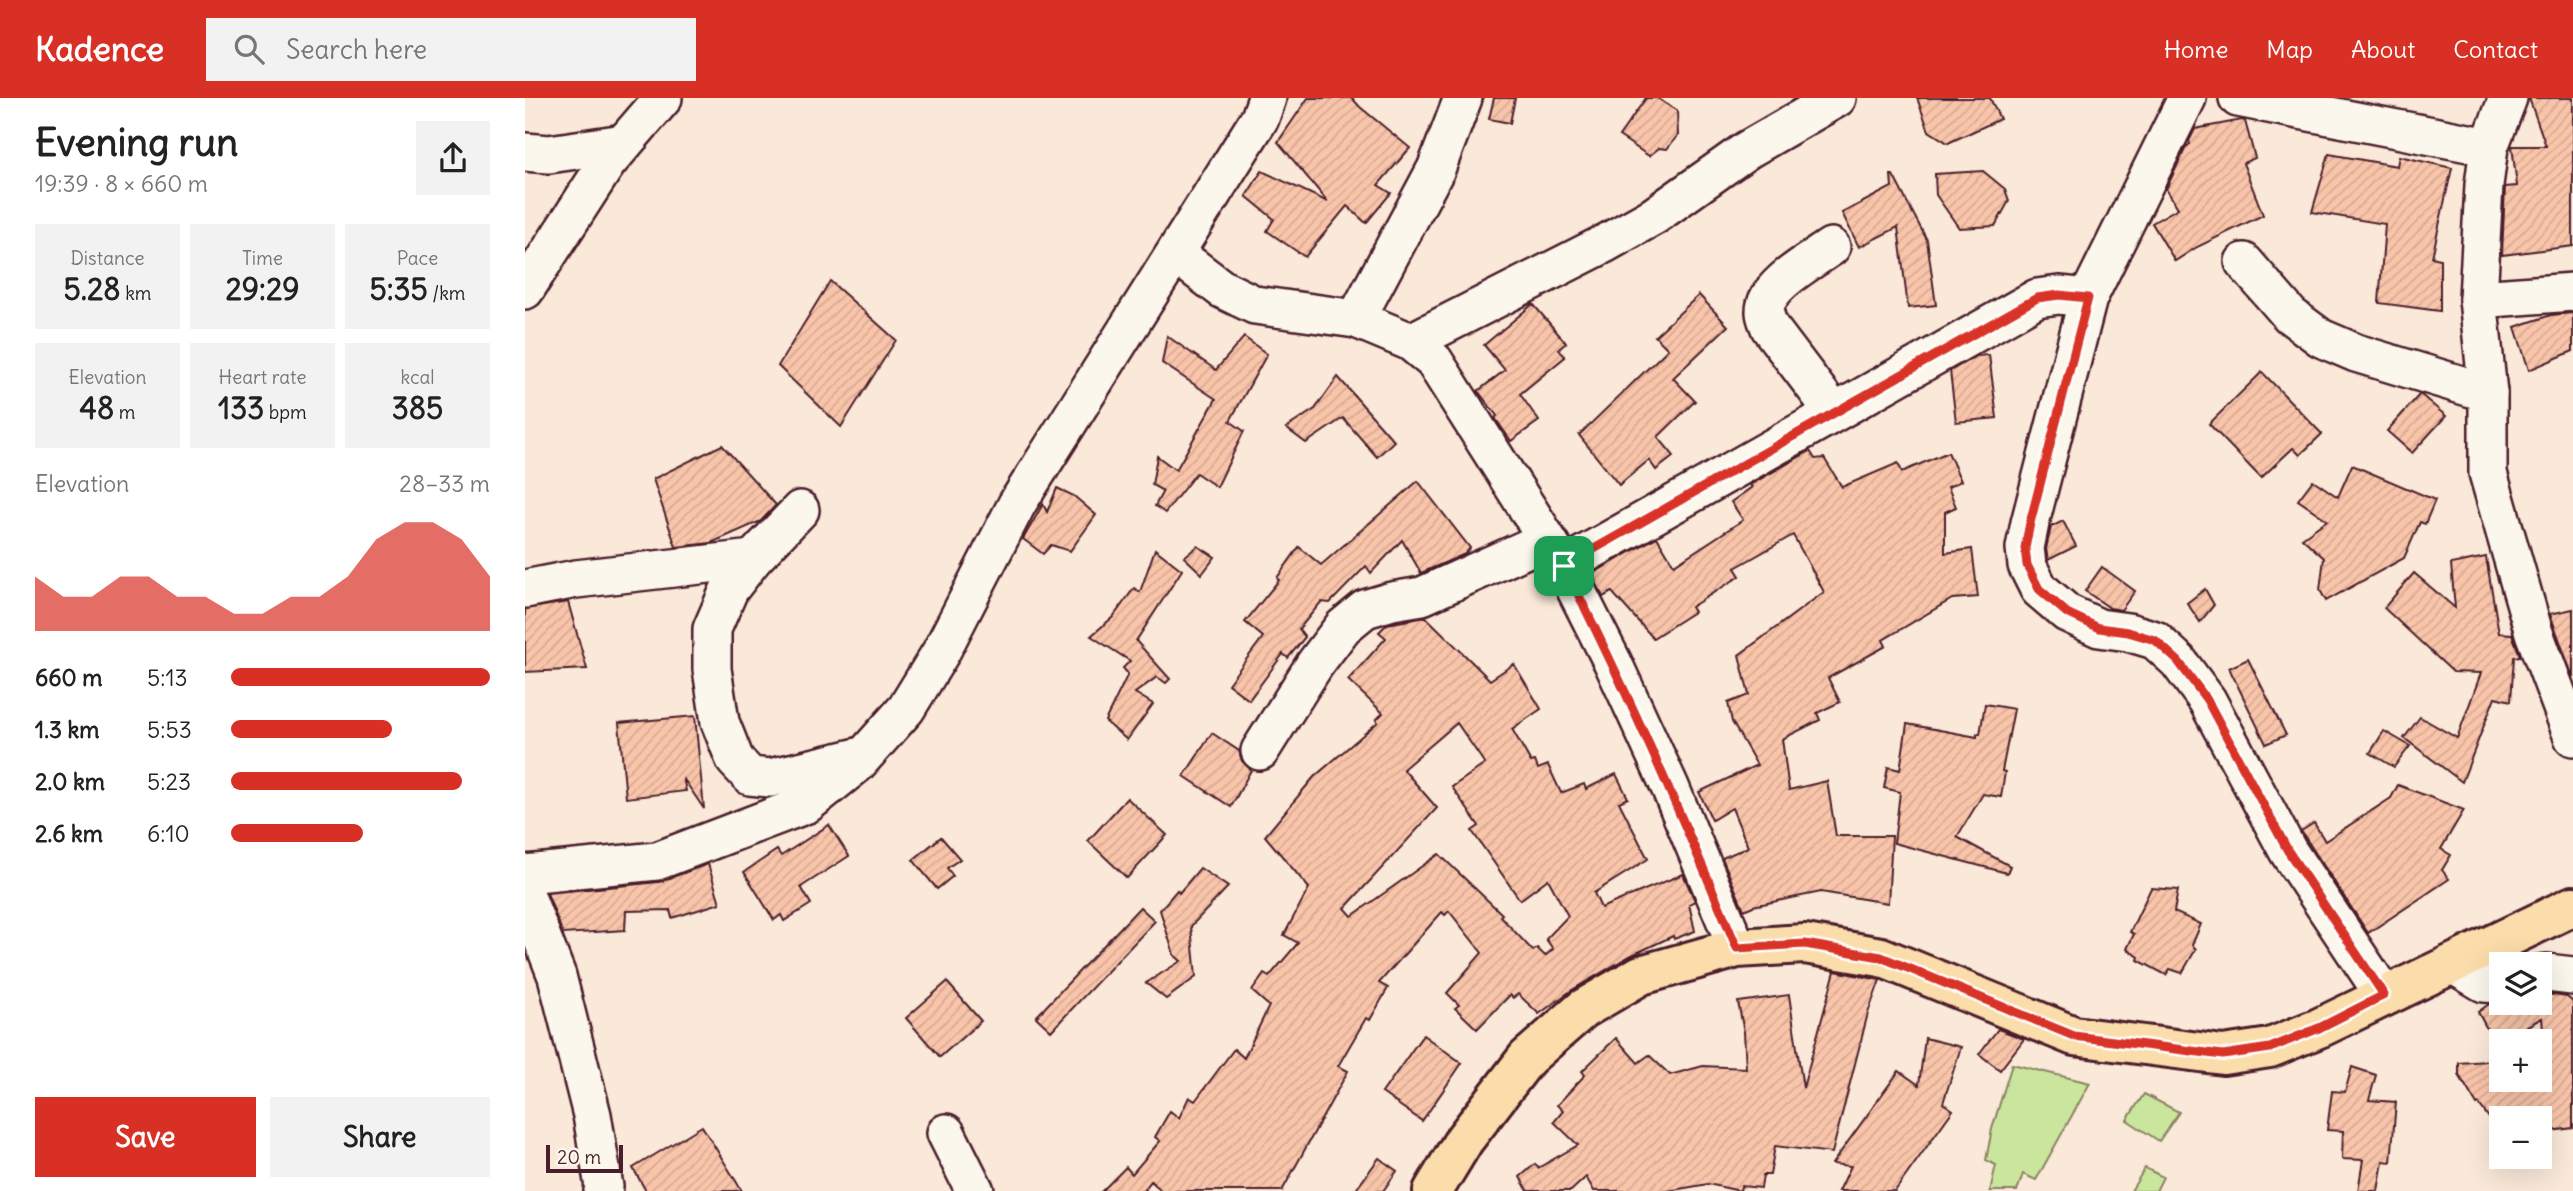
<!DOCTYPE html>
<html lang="en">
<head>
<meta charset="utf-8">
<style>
  body { margin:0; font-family:Delius,sans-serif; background:#f2f2f2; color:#222; height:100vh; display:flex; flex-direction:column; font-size:26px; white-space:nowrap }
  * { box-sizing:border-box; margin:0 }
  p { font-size:23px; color:#767676 }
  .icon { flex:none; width:38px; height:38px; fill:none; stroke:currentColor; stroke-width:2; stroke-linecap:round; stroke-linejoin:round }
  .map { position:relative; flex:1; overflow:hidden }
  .details { display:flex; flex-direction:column; background:#fff; width:525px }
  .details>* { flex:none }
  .tools { position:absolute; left:1964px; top:854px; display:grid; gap:14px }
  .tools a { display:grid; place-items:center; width:63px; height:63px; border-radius:0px; background:#fff; box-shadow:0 7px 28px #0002; font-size:35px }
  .scale { position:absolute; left:21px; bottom:18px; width:77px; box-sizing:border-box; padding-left:7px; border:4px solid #4a1f2b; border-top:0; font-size:19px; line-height:24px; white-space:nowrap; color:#4a1f2b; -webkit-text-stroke:5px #fbf7ec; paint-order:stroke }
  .pin { position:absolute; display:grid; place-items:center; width:60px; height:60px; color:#fff; margin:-30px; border-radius:14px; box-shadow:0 4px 10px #0006 }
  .round { display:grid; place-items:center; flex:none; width:74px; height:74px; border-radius:0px; background:#f2f2f2 }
  .head { display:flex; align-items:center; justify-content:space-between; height:119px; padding:0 35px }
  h1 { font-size:38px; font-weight:700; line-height:52px }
  .figures { display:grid; grid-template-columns:repeat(3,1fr); gap:10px; height:119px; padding:7px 35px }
  .figures div { display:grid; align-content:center; border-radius:0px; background:#f2f2f2; text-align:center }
  .figures b { font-size:30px; font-weight:700 }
  .figures small { font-size:19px; font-weight:400 }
  .figures p { font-size:19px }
  .chart { height:196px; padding:14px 35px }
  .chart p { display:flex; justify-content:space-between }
  .chart svg { width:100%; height:126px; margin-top:7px; fill:#d93025; opacity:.7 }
  .button { display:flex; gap:14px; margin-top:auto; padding:14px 35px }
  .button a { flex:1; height:80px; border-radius:0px; background:#d93025; color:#fff; font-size:28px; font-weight:700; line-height:80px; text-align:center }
  .button a+a { background:#f2f2f2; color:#222 }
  ul { padding:0 35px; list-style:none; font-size:23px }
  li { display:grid; grid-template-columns:112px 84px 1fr; align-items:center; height:52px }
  li i { height:18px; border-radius:9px; background:#d93025 }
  header { display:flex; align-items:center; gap:42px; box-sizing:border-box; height:98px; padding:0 35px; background:#d93025; color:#fff }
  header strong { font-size:33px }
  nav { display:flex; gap:38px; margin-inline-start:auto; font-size:24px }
  .search { width:490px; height:63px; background:#f2f2f2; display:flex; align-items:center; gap:18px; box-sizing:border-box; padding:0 24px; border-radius:0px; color:#767676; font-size:26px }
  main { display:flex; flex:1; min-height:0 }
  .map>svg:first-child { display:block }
</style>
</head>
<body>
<header>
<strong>Kadence</strong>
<div class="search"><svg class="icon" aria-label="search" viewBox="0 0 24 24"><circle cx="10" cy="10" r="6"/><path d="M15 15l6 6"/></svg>Search here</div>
<nav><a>Home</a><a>Map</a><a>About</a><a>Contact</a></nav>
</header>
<main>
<section class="details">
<div class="head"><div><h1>Evening run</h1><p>19:39 · 8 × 660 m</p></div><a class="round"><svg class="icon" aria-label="share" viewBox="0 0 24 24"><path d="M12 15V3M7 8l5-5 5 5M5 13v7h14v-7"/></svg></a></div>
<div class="figures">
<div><p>Distance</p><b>5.28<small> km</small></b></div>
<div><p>Time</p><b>29:29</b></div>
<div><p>Pace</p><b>5:35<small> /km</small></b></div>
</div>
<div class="figures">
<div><p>Elevation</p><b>48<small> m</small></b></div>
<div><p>Heart rate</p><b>133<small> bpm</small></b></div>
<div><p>kcal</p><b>385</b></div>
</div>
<div class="chart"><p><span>Elevation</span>28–33 m</p>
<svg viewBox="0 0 160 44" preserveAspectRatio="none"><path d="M0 44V25L10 32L20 32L30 25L40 25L50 32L60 32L70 38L80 38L90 32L100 32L110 25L120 12L130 6L140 6L150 12L160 25V44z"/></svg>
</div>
<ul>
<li><b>660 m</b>5:13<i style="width:100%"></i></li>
<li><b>1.3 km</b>5:53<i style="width:62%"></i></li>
<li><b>2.0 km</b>5:23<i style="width:89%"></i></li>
<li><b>2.6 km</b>6:10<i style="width:51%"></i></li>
</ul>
<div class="button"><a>Save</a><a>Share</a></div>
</section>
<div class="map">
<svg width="2048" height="1093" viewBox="0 0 2048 1093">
  <defs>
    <pattern id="building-hatch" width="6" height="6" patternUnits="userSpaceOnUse" patternTransform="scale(1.75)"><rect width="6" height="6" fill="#f9c5aa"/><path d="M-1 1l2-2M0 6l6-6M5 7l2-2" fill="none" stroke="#d7a992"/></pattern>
  </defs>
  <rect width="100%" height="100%" fill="#fae8d8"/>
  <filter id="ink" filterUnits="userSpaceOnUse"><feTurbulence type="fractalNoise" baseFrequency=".0143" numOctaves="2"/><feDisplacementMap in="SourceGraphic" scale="14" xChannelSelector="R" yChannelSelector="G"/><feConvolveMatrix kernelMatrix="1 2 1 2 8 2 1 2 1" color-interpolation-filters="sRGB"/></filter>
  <g filter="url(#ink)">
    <g fill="#cae69c" stroke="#8a8264" stroke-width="2">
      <path d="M 1487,966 L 1565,985 L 1511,1082 L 1498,1076 L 1492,1093 L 1465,1093 L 1471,1067 L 1461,1062 L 1467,1031 Z"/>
      <path d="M 1619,996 L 1654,1014 L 1634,1043 L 1602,1022 Z"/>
      <path d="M 1620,1070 L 1638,1079 L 1631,1093 L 1606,1093 Z"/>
    </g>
    <g fill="url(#building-hatch)" stroke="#4a1f2b" stroke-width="2" fill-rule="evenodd">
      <path d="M 783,0 L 827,0 L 835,9 L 885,50 L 853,87 L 866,95 L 841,125 L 822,108 L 780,159 L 742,133 L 749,121 L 721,98 L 737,73 L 803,104 L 753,44 Z"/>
      <path d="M 969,0 L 990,0 L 985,25 L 964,21 Z"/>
      <path d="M 1121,0 L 1132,0 L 1152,13 L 1153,37 L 1142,51 L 1134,50 L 1124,58 L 1094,38 Z"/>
      <path d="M 1392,0 L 1465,0 L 1475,21 L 1423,45 L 1404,33 Z"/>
      <path d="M 2004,0 L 2048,0 L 2048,148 L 1977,157 L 1980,89 L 1992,88 L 1987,48 L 2021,48 Z"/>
      <path d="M 1717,22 L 1720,23 L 1730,60 L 1718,65 L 1738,117 L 1672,149 L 1650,163 L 1627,125 L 1653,110 L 1641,91 L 1661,49 L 1665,46 L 1664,43 L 1670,31 Z"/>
      <path d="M 1804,56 L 1872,68 L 1874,58 L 1927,70 L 1907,159 L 1915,161 L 1915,213 L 1854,205 L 1860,126 L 1787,114 Z"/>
      <path d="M 1458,73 L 1480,91 L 1484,103 L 1470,128 L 1434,130 L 1411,97 L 1410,76 Z"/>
      <path d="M 1366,77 L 1368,77 L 1402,142 L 1411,207 L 1383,210 L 1373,129 L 1334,149 L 1317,115 L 1367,89 Z"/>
      <path d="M 305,183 L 371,242 L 316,329 L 253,268 Z"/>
      <path d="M 1174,197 L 1203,228 L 1148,280 L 1170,303 L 1133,339 L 1149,358 L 1131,372 L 1124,362 L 1094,387 L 1054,337 L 1143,251 L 1130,238 Z"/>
      <path d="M 1008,206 L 1041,245 L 1034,251 L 1040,259 L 995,296 L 1014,323 L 986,343 L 970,320 L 972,318 L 953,293 L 980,272 L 959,247 Z"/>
      <path d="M 2048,215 L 2048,253 L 2004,272 L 1990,229 L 2026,217 Z"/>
      <path d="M 642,238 L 691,272 L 719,239 L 742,256 L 705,323 L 719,333 L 692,389 L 671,375 L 640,415 L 630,408 L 638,393 L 627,387 L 632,358 L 651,372 L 691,301 L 637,265 Z"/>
      <path d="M 1464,257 L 1472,320 L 1431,324 L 1425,273 L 1451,258 Z"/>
      <path d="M 1737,274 L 1797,336 L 1775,357 L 1768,350 L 1736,380 L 1684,326 Z"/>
      <path d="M 813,279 L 869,343 L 852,359 L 818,320 L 781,345 L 761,330 L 790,311 Z"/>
      <path d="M 1895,296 L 1921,318 L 1887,355 L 1862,333 Z"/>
      <path d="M 197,347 L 251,407 L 236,423 L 186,445 L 151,449 L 128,381 Z"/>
      <path d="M 1285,353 L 1290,361 L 1299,360 L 1317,389 L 1373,365 L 1377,374 L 1423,354 L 1436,383 L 1423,389 L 1431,409 L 1420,414 L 1420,455 L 1447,451 L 1453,499 L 1427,501 L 1358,542 L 1361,548 L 1303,580 L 1315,604 L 1292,615 L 1295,622 L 1257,641 L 1264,692 L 1302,683 L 1311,738 L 1367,738 L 1363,805 L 1296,794 L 1228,808 L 1219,812 L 1197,760 L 1223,749 L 1207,710 L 1187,722 L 1174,694 L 1232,667 L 1207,624 L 1203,605 L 1224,597 L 1214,557 L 1299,494 L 1268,437 L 1210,470 L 1215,478 L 1166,509 L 1169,514 L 1128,540 L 1087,494 L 1078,499 L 1067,476 L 1132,439 L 1149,467 L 1218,422 L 1206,404 L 1227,389 L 1225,387 Z"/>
      <path d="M 1827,367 L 1910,402 L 1900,426 L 1895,424 L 1879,460 L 1801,503 L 1795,492 L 1799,460 L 1777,440 L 1802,422 L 1773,402 L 1788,382 L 1813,399 Z"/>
      <path d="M 893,383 L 945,450 L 940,456 L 896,475 L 877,442 L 846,475 L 841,468 L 805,505 L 796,504 L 774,531 L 780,539 L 763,560 L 758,556 L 724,602 L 703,586 L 738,539 L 720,524 L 754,482 L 752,480 L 774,449 L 796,467 Z"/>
      <path d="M 532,390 L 549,398 L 571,417 L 545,453 L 526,447 L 518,456 L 498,441 L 518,406 L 522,414 Z"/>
      <path d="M 1538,423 L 1551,448 L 1523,462 L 1521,451 L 1526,429 Z"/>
      <path d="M 673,448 L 690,459 L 677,476 L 659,459 Z"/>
      <path d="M 630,451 L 657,472 L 611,543 L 645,581 L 641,585 L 632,579 L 610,595 L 628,606 L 602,642 L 580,623 L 603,576 L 598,570 L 605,563 L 566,538 L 588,519 L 609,490 L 615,494 Z"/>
      <path d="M 1961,459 L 1974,535 L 1987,536 L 1995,558 L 1989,559 L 1986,603 L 1970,599 L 1937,684 L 1879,640 L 1895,619 L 1932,640 L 1956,575 L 1928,574 L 1859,510 L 1889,475 L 1930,510 L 1926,466 Z"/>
      <path d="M 1577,469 L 1610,493 L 1596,512 L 1585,510 L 1560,493 Z"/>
      <path d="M 1680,491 L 1689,507 L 1675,524 L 1662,505 Z"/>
      <path d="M 43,504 L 62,571 L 0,574 L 0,511 Z"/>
      <path d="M 2048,511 L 2048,579 L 2025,516 Z"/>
      <path d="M 901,519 L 965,582 L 989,566 L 1016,611 L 987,631 L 1006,664 L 1010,663 L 1013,671 L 1023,667 L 1036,695 L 1059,686 L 1061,691 L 1091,676 L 1103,700 L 1094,704 L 1123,761 L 1069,795 L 1076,810 L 1158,776 L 1170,803 L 1164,806 L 1170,833 L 1149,841 L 1148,838 L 1105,858 L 1047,892 L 1014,916 L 993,896 L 988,900 L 985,897 L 952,931 L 930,910 L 934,907 L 922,895 L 957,855 L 924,813 L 920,817 L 917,814 L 854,885 L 863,890 L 845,922 L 841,920 L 813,968 L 823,973 L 757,1093 L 637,1093 L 626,1083 L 620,1091 L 622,1093 L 577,1093 L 601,1069 L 607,1076 L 635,1043 L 630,1039 L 645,1013 L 654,1020 L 664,999 L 670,1003 L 709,951 L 719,960 L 744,908 L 727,893 L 739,876 L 744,879 L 773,845 L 759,837 L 784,790 L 740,738 L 789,679 L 853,624 L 851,622 L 858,615 L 823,582 L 861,540 L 854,534 L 862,526 ZM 932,625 L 960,666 L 927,689 L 954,728 L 947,733 L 995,802 L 1023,781 L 1043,818 L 1021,841 L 1028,851 L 1020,858 L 1012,850 L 1008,853 L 975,818 L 977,816 L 914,756 L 827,818 L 820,810 L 912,710 L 878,671 Z"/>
      <path d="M 1723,561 L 1761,637 L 1741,646 L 1704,570 Z"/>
      <path d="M 1460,606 L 1489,611 L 1477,673 L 1480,674 L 1476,699 L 1458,696 L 1432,739 L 1485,768 L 1482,775 L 1369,745 L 1375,694 L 1359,690 L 1363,669 L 1375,672 L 1382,626 L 1452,639 L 1452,636 L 1455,636 Z"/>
      <path d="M 170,618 L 179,711 L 158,680 L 161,693 L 101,700 L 94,625 Z"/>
      <path d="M 1859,633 L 1885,648 L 1869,669 L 1845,655 Z"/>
      <path d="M 687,635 L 714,653 L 717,663 L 726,672 L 706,709 L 659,678 Z"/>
      <path d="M 1873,687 L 1939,712 L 1916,751 L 1926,757 L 1917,772 L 1924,781 L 1843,835 L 1776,733 L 1789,725 L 1800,743 L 1866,700 Z"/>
      <path d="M 602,700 L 642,737 L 602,780 L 563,743 Z"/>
      <path d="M 304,727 L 324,758 L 276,789 L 286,806 L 259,823 L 256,817 L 249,822 L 219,774 L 252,752 L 256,758 Z"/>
      <path d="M 416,739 L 435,761 L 422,770 L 428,778 L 412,791 L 388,762 Z"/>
      <path d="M 183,766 L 195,805 L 147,820 L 145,812 L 101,813 L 100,832 L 38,836 L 22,795 L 134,784 Z"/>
      <path d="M 675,770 L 703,789 L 666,828 L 671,879 L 641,901 L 621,885 L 656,863 L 649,857 L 635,812 L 652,792 L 654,795 Z"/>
      <path d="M 1626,790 L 1653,792 L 1649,814 L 1676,826 L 1667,847 L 1671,851 L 1657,875 L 1645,871 L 1641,877 L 1613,862 L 1614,859 L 1602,851 L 1609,836 L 1605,834 Z"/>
      <path d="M 615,809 L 630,823 L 526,933 L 511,919 Z"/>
      <path d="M 1310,873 L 1355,882 L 1343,915 L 1307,1055 L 1250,1048 L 1245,1077 L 1238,1077 L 1236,1090 L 1216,1088 L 1215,1093 L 1183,1086 L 1143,1093 L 1069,1093 L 1061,1079 L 1046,1093 L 1003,1093 L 995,1079 L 1010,1066 L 1013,1070 L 1053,1047 L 1029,1024 L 1038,1013 L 1032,1007 L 1060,977 L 1057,973 L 1091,940 L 1113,965 L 1124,957 L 1145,977 L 1178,968 L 1221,970 L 1219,934 L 1213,904 L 1264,897 L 1278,990 Z"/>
      <path d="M 422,884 L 456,923 L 415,959 L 381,920 Z"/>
      <path d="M 2022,896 L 2042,899 L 2048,904 L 2048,1030 L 2025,1033 L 2024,1020 L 1964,1020 L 1954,1006 L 1952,1007 L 1934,977 L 1934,965 L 1976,962 L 1976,982 L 2022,982 L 2017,920 L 1970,946 L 1953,914 L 1964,906 L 2014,905 L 2014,897 Z"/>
      <path d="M 1473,931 L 1499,941 L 1475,972 L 1454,956 Z"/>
      <path d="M 898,937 L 937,965 L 897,1023 L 857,995 Z"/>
      <path d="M 1400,940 L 1436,949 L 1418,1005 L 1428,1012 L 1370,1093 L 1314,1093 L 1326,1068 L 1307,1066 L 1374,973 L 1394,987 Z"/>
      <path d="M 1827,969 L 1851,977 L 1844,1002 L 1871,1004 L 1866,1064 L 1858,1063 L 1853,1093 L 1833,1093 L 1838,1062 L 1817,1061 L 1818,1033 L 1802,1032 L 1807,993 L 1820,994 Z"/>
      <path d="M 177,1028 L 217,1093 L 121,1093 L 108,1070 Z"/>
      <path d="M 854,1060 L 872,1073 L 858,1093 L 830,1093 Z"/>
    </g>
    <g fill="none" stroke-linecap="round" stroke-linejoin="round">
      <defs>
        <g id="minor">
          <path d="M 1662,0 L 1563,200 L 1505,425 L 1500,450 L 1502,467 L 1514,491 L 1542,515 L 1574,530 L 1603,534 L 1630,542 L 1653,563 L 1682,602 L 1763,753 L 1859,897"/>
          <path d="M 1713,0 L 1964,49"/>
          <path d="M 1983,0 L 1964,49 L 1959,87 L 1953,201 L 1963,295 L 1963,375 L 2009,535 L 2048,639"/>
          <path d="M 0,54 L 24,56 L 99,45"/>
          <path d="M 1306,149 C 1286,163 1239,188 1240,214 C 1240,219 1243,225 1245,230 L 1308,313"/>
          <path d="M 651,156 L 697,191 L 730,207 L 831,221 L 886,244 L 909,263 L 1039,468 L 1088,565 L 1145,689 L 1212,850"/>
          <path d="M 1719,164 L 1765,217 L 1796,240 L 1831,255 L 1963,295"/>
          <path d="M 0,192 L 82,65 L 138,0"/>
          <path d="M 1953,201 L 2048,194"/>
          <path d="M 831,221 L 911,71 L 938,0"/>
          <path d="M 886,244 L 1081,145 L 1129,118 L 1222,52 L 1312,0"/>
          <path d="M 275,412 L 228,461 L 204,492 L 187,531 L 187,571 L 195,624 L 210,662 L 225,678 L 245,680 L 333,659"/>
          <path d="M 1039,468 L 1512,200 L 1534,197 L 1563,200"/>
          <path d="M 0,491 L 51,481 L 228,461"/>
          <path d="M 735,653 L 790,566 L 818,529 L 840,511 L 867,503 L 897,498 L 1021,442"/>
          <path d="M 0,776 L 132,763 L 282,706 L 332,666 L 381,611 L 416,554 L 492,406 L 735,20 L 742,0"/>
          <path d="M 0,796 L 32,878 L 67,1017 L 79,1089 L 78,1093"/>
          <path d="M 1927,866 L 1959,885 L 1976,886"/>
          <path d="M 2014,876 L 2022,875 L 2048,878"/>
          <path d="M 421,1035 L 450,1093"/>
        </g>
        <path id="major" d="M 908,1093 L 939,1042 L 1002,960 L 1058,911 L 1116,877 L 1212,850 L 1280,846 L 1356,859 L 1549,938 L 1698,957 L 1745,950 L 1794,930 L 2048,808"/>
      </defs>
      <use href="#minor" stroke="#4a1f2b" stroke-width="42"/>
      <use href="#major" stroke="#4a1f2b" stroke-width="44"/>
      <use href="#minor" stroke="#fbf7ec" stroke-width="37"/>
      <use href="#major" stroke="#fbddab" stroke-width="38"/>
    </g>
  </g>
  <g fill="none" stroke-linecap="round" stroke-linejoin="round" filter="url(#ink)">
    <defs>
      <path id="route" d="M 1534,197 L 1563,200 L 1505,425 L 1500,450 L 1502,467 L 1514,491 L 1542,515 L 1574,530 L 1603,534 L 1630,542 L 1653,563 L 1682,602 L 1763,753 L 1859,897 L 1794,930 L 1745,950 L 1698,957 L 1549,938 L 1356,859 L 1280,846 L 1212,850 C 1157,719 1103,594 1039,468 L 1512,200 Z"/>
    </defs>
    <use href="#route" stroke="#fff" stroke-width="14"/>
    <use href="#route" stroke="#d93025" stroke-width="9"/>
  </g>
</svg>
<div class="tools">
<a><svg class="icon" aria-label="layers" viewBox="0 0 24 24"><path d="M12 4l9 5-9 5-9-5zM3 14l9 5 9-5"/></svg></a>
<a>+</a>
<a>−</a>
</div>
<div class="scale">20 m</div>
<div class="pin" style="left:1039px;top:468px;background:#1e9e55"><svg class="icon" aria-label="arrive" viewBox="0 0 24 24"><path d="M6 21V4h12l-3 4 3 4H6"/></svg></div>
</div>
</main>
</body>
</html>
